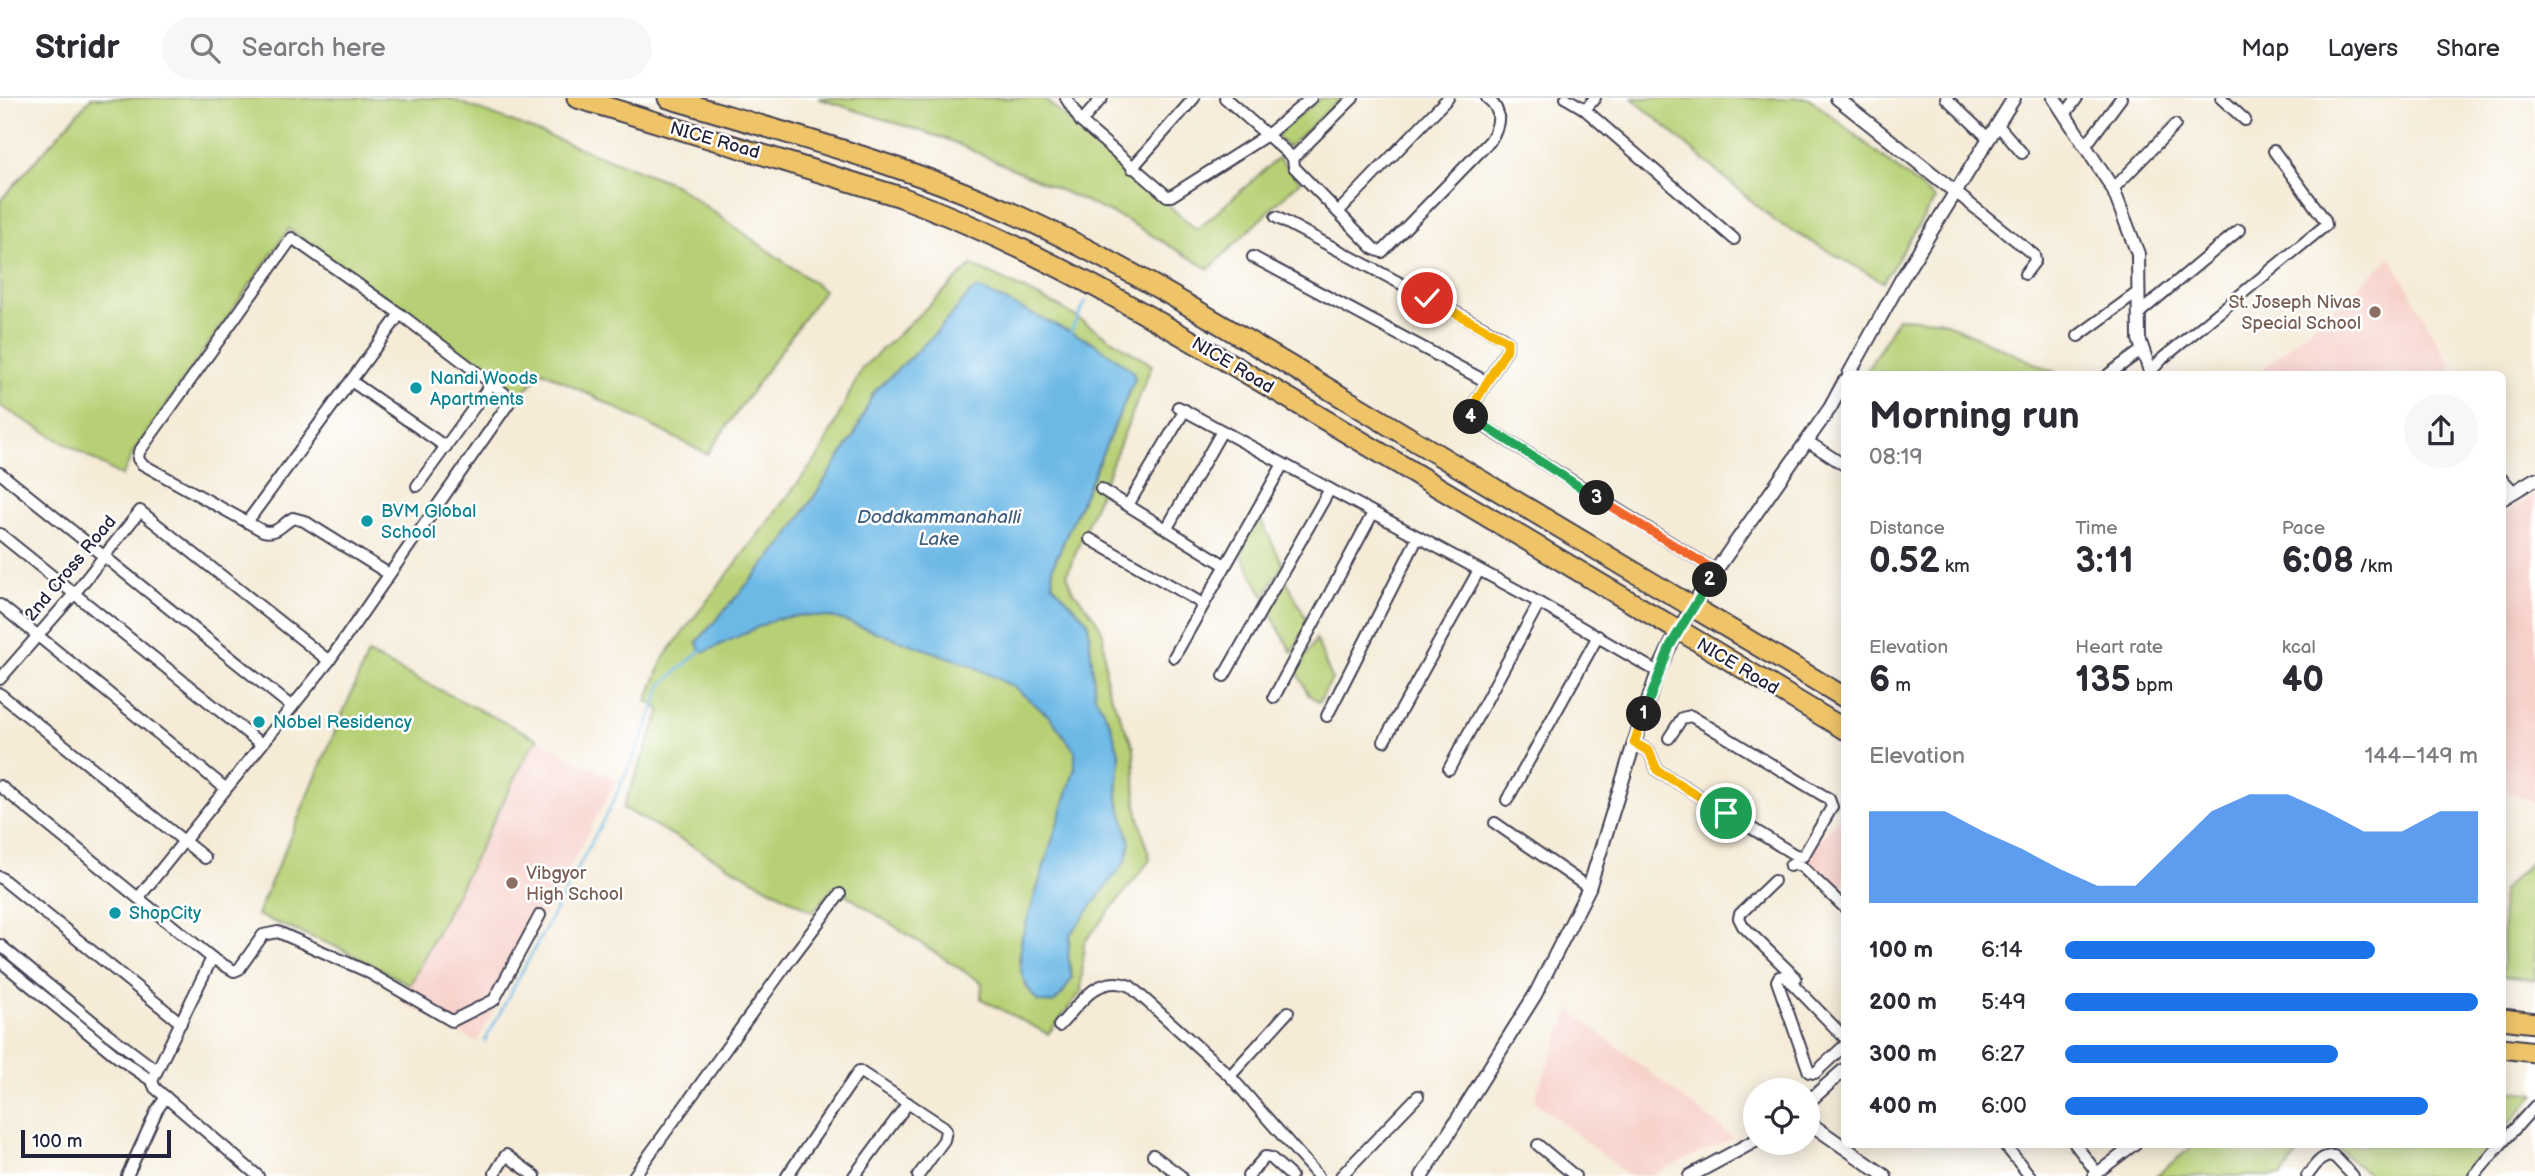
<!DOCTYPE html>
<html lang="en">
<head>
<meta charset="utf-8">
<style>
  body { margin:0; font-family:"Balsamiq Sans",sans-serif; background:#f7f7f7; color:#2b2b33; height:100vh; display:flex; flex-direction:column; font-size:26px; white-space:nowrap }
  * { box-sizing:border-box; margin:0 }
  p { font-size:23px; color:#7c7c81 }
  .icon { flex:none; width:38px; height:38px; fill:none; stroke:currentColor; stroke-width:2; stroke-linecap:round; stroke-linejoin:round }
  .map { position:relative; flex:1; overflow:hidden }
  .panel { position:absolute; left:1841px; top:273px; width:665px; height:777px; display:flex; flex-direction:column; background:#fff; border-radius:10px; box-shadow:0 4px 18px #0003 }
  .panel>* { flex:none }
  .controls { position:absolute; left:1743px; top:980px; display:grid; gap:14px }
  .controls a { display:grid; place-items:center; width:77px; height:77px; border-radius:50%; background:#fff; box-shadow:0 4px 18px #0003; font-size:35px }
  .scale { position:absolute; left:21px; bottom:18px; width:150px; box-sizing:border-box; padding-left:7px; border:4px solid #22223b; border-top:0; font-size:19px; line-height:24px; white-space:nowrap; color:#22223b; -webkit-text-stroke:5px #fff; paint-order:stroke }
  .pin { position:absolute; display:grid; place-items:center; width:60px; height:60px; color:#fff; margin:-30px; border:4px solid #fff; border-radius:50%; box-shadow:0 2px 7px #0007 }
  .km { position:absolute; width:35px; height:35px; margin:-18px; border-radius:50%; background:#222; color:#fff; font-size:19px; line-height:35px; text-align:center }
  .round { display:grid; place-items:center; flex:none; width:74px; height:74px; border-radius:37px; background:#f7f7f7 }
  .head { display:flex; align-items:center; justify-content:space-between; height:119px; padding:0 28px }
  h1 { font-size:38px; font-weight:800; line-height:52px }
  .stats { display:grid; grid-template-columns:repeat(3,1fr); gap:10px; height:119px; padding:7px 28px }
  .stats div { display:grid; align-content:center }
  .stats b { font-size:35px; font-weight:800 }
  .stats small { font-size:19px; font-weight:400 }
  .stats p { font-size:19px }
  .chart { height:196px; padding:14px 28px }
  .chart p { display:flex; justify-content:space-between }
  .chart svg { width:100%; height:126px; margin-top:7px; fill:#1a73e8; opacity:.7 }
  ul { padding:0 28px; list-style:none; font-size:23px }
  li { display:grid; grid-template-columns:112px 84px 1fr; align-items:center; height:52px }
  li i { height:18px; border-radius:9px; background:#1a73e8 }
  header { display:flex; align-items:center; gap:42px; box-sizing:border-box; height:98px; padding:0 35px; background:#fff; border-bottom:2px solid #e1e1e2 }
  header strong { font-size:33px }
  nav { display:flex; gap:38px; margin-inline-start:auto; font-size:24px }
  .search { width:490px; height:63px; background:#f7f7f7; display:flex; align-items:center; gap:18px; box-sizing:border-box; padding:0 24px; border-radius:38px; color:#7c7c81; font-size:26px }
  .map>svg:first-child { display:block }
</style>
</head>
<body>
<header>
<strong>Stridr</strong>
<div class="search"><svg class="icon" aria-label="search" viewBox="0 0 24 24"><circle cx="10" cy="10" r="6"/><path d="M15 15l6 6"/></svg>Search here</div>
<nav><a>Map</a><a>Layers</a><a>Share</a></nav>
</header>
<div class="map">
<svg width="2535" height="1078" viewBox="0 0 2535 1078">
  <rect width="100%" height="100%" fill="#fff"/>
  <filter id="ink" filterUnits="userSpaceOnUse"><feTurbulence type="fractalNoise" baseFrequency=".0143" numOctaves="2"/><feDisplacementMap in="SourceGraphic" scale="14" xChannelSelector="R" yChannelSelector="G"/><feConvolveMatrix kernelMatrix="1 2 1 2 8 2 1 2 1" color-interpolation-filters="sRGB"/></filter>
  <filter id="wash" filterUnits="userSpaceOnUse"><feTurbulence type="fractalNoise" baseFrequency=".00686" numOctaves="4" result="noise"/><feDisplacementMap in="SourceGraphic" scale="28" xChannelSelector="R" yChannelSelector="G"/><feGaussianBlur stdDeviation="1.57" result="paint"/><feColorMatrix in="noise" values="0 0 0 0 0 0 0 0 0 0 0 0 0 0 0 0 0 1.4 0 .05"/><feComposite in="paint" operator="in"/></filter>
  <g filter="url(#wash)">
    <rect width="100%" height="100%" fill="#f5ebd7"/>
    <g fill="#f7d0c9">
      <path d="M 2391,159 L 2451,269 L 2442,276 L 2258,276 Z"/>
      <path d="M 2535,396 L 2535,706 L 2503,691 L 2502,417 Z"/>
      <path d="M 538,641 L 616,683 L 477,944 L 401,904 L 530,651 Z"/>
      <path d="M 1844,713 L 1844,801 L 1802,763 Z"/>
      <path d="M 1570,912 L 1734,1040 L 1648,1078 L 1629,1078 L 1534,1002 Z"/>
    </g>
    <g fill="#b7d075" stroke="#6c7958" stroke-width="2" fill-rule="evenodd">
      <path d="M 91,0 L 449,0 L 674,86 L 824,192 L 707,356 L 543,273 L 520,298 L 289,131 L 134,353 L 122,378 L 0,308 L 0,103 Z"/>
      <path d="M 817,0 L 1043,0 L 1197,132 L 1278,60 L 1300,83 L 1209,171 L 1124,121 L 949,42 Z"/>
      <path d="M 1321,0 L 1342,0 L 1288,49 L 1275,37 Z"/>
      <path d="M 1632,0 L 1809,0 L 1935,101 L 1883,184 L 1775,123 Z"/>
      <path d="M 972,167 L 1060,209 L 1152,267 L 1067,476 L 1072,491 L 1095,520 L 1103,535 L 1107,589 L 1134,650 L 1136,708 L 1150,762 L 1084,845 L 1081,894 L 1048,936 L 981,901 L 982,885 L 834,789 L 813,814 L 623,710 L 661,612 L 647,603 L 664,559 L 820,356 L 862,270 ZM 978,191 L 1094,245 L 1133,273 L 1135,281 L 1053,468 L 1052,486 L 1088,524 L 1095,598 L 1110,625 L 1120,658 L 1117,698 L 1130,745 L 1070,837 L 1068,858 L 1072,880 L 1026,890 L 1019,863 L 1022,839 L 1075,670 L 1075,653 L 1050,619 L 1014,589 L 972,567 L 836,520 L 804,517 L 775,521 L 697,544 L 785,443 L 855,336 L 873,295 L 934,237 L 970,195 Z"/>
      <path d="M 1898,220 L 1940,222 L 2058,276 L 1865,276 Z"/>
      <path d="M 1259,419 L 1283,466 L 1264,499 L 1239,453 Z"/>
      <path d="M 1287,483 L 1308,525 L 1292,555 L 1269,513 Z"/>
      <path d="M 1316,541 L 1332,581 L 1319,604 L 1308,596 L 1297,573 Z"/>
      <path d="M 368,556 L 538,641 L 530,651 L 410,887 L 339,850 L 257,817 Z"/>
      <path d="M 2535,760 L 2535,882 L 2503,878 L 2502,793 Z"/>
      <path d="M 2502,991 L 2535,996 L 2503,1033 L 2502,1033 Z"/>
      <path d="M 2194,1047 L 2194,1046 L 2306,1047 L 2281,1078 L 2156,1078 Z"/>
      <path d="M 2334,1047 L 2491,1047 L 2463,1078 L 2370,1078 Z"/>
    </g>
    <path fill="#6db9e6" stroke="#486e90" stroke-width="2" d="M 978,190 L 1094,245 L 1133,273 L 1135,281 L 1053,468 L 1052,486 L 1088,524 L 1095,598 L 1110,625 L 1120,658 L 1117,698 L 1130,745 L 1126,762 L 1070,837 L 1068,858 L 1072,880 L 1063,895 L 1053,905 L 1038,904 C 1019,882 1018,867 1022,839 L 1075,670 L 1075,653 L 1050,619 L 1014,589 L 971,567 L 836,520 L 804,517 L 775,521 L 705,554 L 699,551 L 697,544 L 785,443 L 855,336 L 873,295 L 934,237 L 970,195 Z"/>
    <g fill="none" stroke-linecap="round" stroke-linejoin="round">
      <g stroke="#6db9e6" stroke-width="2.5">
        <path d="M 1069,237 L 1086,203"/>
        <path d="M 485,943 L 613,704 L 645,634 L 662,587 L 703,550"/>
      </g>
    </g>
  </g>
  <g filter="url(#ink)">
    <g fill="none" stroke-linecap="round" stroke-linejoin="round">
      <defs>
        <g id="minor">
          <path d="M 1066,0 L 1081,24 L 1167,98 L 1171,98 L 1267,37 L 1311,0"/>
          <path d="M 1225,0 L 1293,60 L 1294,69 L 1374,151 L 1382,154 L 1490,43 C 1500,27 1503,12 1487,0"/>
          <path d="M 1566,0 L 1583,10 L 1588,8 L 1595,0"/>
          <path d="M 1946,0 L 1988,40"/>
          <path d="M 2221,0 L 2245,22"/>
          <path d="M 1583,10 L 1734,141"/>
          <path d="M 2066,15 L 2077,0"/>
          <path d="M 1081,24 L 1102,0"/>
          <path d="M 1997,26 L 2022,55"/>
          <path d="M 2086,47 L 2121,0"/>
          <path d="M 1293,60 L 1353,0"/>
          <path d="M 1132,70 L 1194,0"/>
          <path d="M 2113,91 L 2175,27"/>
          <path d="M 1954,93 L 2034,157 L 2035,163 L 2025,176"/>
          <path d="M 1338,114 L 1448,0"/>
          <path d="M 1276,119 L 1503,240 L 1507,243 L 1507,251 L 1471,311 L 1471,320 L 1716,473"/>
          <path d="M 1253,159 L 1487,284"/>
          <path d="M 2138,216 L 2239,132"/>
          <path d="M 2078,238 L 2137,195"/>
          <path d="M 2150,274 L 2163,260 L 2326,127 L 2325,122 L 2274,53"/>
          <path d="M 2109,276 L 2142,252"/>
          <path d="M 351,283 L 446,349"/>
          <path d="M 1178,309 L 1522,495 L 1658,574"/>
          <path d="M 1807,343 L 1844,367"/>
          <path d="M 0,375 L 292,609"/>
          <path d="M 2502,381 L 2514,394"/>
          <path d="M 417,388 L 491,286"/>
          <path d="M 1101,391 L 1225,467"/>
          <path d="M 1128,407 L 1185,312"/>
          <path d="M 247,424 L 400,216"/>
          <path d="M 1167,430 L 1222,333"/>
          <path d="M 0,436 L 261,646"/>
          <path d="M 1090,441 L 1203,506"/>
          <path d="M 0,507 L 225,690"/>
          <path d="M 1174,559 L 1283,366"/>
          <path d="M 1224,578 L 1330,391"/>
          <path d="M 0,581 L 74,496 L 140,413 L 329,563"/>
          <path d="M 0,596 L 205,760"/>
          <path d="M 1274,599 L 1373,415"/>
          <path d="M 1327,618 L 1418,439"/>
          <path d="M 1384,643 L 1479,472"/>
          <path d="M 1634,645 L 1649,653 L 1657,672 L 1795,757 L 1803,758 L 1805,755 L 1832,709 L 1829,701 L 1691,618 L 1682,620 L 1669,640"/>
          <path d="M 1449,671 L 1539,505"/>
          <path d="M 0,688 L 212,860 L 152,983 L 155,990 L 258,1078"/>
          <path d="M 1507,702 L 1598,538"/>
          <path d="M 1495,725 L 1589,790"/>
          <path d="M 1790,768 L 1793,766 L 1801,768 L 1844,809"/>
          <path d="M 0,779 L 181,925"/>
          <path d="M 1774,783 L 1740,816 L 1739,820 L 1743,828 L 1796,880"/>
          <path d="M 139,799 L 329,563 L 511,302 L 504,295 L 400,216 L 292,140 L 139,354 L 138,361 L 142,366 L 263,433 C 277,437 282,426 293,420 L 304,423 L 389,476"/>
          <path d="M 0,847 L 108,936 L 156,972"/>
          <path d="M 212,860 L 234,873 L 239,871 L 263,837 L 278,834 L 366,873 L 452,923 L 494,902 L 540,817"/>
          <path d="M 0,863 L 120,961 L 152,983"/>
          <path d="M 1059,928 C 1080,906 1097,875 1130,888 L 1230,978 L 1318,1078"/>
          <path d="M 1844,939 L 1785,878 L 1779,879 L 1777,883 L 1809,974 L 1815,975 L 1844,948"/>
          <path d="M 1230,978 L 1288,914"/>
          <path d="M 2502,1045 L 2535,1008"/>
          <path d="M 2004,1046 L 2030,1078"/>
          <path d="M 2075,1046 L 2097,1075"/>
          <path d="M 1538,1047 L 1575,1078"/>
          <path d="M 1153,1057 L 1181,1078"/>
          <path d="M 495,1075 L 506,1057 L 535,1078"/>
          <path d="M 127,1078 L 157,1012 L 166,999"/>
          <path d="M 634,1078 L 790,862 L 840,796"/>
          <path d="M 787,1078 L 859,973 L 944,1029 L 946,1033 L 944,1042 L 918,1078"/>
          <path d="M 854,1078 L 908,1005"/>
          <path d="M 1248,1078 L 1265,1059 L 1271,1060 L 1291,1078"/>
          <path d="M 1341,1078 L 1418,998"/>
          <path d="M 2093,1078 L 2135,1046"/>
          <path d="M 2307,1078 C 2315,1068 2320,1057 2334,1058 L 2353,1078"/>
          <path d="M 2474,1078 L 2501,1046"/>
        </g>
        <g id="tertiary">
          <path d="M 1837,0 L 1954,93"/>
          <path d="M 2054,0 L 2113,91 L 2138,156 L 2139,241 L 2151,276"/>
          <path d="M 1849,276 L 1901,182 L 2014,0"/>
          <path d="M 2502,401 L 2535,381"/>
          <path d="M 1808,1004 L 1844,972"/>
          <path d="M 1808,1024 L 1885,1078"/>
          <path d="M 1422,1078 L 1535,897 L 1589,790 L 1636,639 L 1658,574 L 1670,548 L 1700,495 L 1830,310 L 1844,284"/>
          <path d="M 1690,1078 L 1755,1043"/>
        </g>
        <g id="motorway">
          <path d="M 577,0 L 901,99 C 1042,152 1162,225 1290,301 C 1417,376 1544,452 1671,528"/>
          <path d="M 668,0 C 781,34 897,64 1005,112 C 1110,158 1208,219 1307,278 C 1433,354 1559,429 1686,505"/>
          <path d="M 1698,512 L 1844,599"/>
          <path d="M 1684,535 L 1844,631"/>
          <path d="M 2502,921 L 2535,925"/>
          <path d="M 2502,950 L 2535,954"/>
        </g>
      </defs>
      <use href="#minor" stroke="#424052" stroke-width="14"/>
      <use href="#tertiary" stroke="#424052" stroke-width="16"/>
      <use href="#motorway" stroke="#424052" stroke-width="23"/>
      <use href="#minor" stroke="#fff" stroke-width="10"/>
      <use href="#tertiary" stroke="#fff" stroke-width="12"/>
      <use href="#motorway" stroke="#efc469" stroke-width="19"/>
      <defs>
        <g id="motorway-bridge">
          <path d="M 1686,505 L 1698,512"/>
          <path d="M 1671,528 L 1684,535"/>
        </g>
      </defs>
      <use href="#motorway-bridge" stroke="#424052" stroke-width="23" stroke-linecap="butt"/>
      <use href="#motorway-bridge" stroke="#efc469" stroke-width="19"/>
    </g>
  </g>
  <g fill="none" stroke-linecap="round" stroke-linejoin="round" filter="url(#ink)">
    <defs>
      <path id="split-1" d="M 1644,616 L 1634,645 L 1649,653 L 1657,672 L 1726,715"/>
      <path id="split-2" d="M 1644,616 L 1670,548 L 1710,482"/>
      <path id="split-3" d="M 1597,400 L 1716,473 L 1710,482"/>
      <path id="split-4" d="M 1471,319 L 1597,400"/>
      <path id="split-5" d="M 1427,200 L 1507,243 L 1507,251 L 1471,311 L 1471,319"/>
    </defs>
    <use href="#split-1" stroke="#fff" stroke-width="14"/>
    <use href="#split-2" stroke="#fff" stroke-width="14"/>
    <use href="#split-3" stroke="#fff" stroke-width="14"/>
    <use href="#split-4" stroke="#fff" stroke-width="14"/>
    <use href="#split-5" stroke="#fff" stroke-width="14"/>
    <use href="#split-1" stroke="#f5b400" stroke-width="9"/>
    <use href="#split-2" stroke="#22a559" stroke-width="9"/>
    <use href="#split-3" stroke="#f0652b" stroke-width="9"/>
    <use href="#split-4" stroke="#22a559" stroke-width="9"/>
    <use href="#split-5" stroke="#f5b400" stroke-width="9"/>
  </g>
  <g fill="#8d6e63" stroke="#fff" stroke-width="2.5">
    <circle cx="2375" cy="214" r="7"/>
    <circle cx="512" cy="785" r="7"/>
  </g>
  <g fill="#0f9aa8" stroke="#fff" stroke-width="2.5">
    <circle cx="416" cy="290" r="7"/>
    <circle cx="367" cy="423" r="7"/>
    <circle cx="259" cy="624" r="7"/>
    <circle cx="115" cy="815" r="7"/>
  </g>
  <g text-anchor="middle" stroke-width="5" stroke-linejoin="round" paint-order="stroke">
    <g font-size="18" fill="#22223b" stroke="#fff">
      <text transform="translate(715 42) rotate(16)" y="6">NICE Road</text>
      <text transform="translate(1233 267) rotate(31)" y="6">NICE Road</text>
      <text transform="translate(70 470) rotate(-50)" y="6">2nd Cross Road</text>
      <text transform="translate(1738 568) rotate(31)" y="6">NICE Road</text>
    </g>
    <g font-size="18" fill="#785e54" stroke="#fff" text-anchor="end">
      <text x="2361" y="210">St. Joseph Nivas<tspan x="2361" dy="21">Special School</tspan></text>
      <text x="526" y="781" text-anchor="start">Vibgyor<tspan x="526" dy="21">High School</tspan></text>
    </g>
    <g font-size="18" fill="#0d838f" stroke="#fff" text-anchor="start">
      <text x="430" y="286">Nandi Woods<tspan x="430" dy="21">Apartments</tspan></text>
      <text x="381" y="419">BVM Global<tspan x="381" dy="21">School</tspan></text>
      <text x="273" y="630">Nobel Residency</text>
      <text x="129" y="821">ShopCity</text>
    </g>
    <g font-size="19" font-style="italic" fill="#405e7f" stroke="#fff">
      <text x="939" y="425">Doddkammanahalli<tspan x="939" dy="22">Lake</tspan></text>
    </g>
  </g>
</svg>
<div class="controls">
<a><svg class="icon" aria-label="locate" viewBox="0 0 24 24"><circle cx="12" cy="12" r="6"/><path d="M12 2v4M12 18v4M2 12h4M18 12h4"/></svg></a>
</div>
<div class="scale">100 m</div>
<div class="pin" style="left:1726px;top:715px;background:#1e9e55"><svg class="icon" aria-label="arrive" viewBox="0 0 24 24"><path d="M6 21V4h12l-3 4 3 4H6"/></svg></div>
<div class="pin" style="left:1427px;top:200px;background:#d93025"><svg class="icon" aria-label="check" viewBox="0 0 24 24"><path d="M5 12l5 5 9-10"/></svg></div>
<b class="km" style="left:1644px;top:616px">1</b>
<b class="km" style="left:1710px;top:482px">2</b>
<b class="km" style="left:1597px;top:400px">3</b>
<b class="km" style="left:1471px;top:319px">4</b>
<section class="panel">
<div class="head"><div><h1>Morning run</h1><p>08:19</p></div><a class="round"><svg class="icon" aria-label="share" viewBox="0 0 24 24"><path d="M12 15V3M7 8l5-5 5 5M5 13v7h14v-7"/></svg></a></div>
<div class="stats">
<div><p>Distance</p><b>0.52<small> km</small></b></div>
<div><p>Time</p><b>3:11</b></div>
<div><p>Pace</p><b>6:08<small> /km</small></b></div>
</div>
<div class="stats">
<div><p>Elevation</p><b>6<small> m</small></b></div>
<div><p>Heart rate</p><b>135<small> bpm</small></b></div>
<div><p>kcal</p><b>40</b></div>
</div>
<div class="chart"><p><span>Elevation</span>144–149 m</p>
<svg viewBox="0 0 160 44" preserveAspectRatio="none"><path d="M0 44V12L10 12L20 12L30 19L40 25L50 32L60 38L70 38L80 25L90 12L100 6L110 6L120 12L130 19L140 19L150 12L160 12V44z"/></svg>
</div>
<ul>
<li><b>100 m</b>6:14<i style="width:75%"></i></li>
<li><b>200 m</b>5:49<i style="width:100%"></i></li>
<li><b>300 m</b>6:27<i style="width:66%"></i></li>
<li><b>400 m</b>6:00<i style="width:88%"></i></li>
</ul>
</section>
</div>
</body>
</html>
